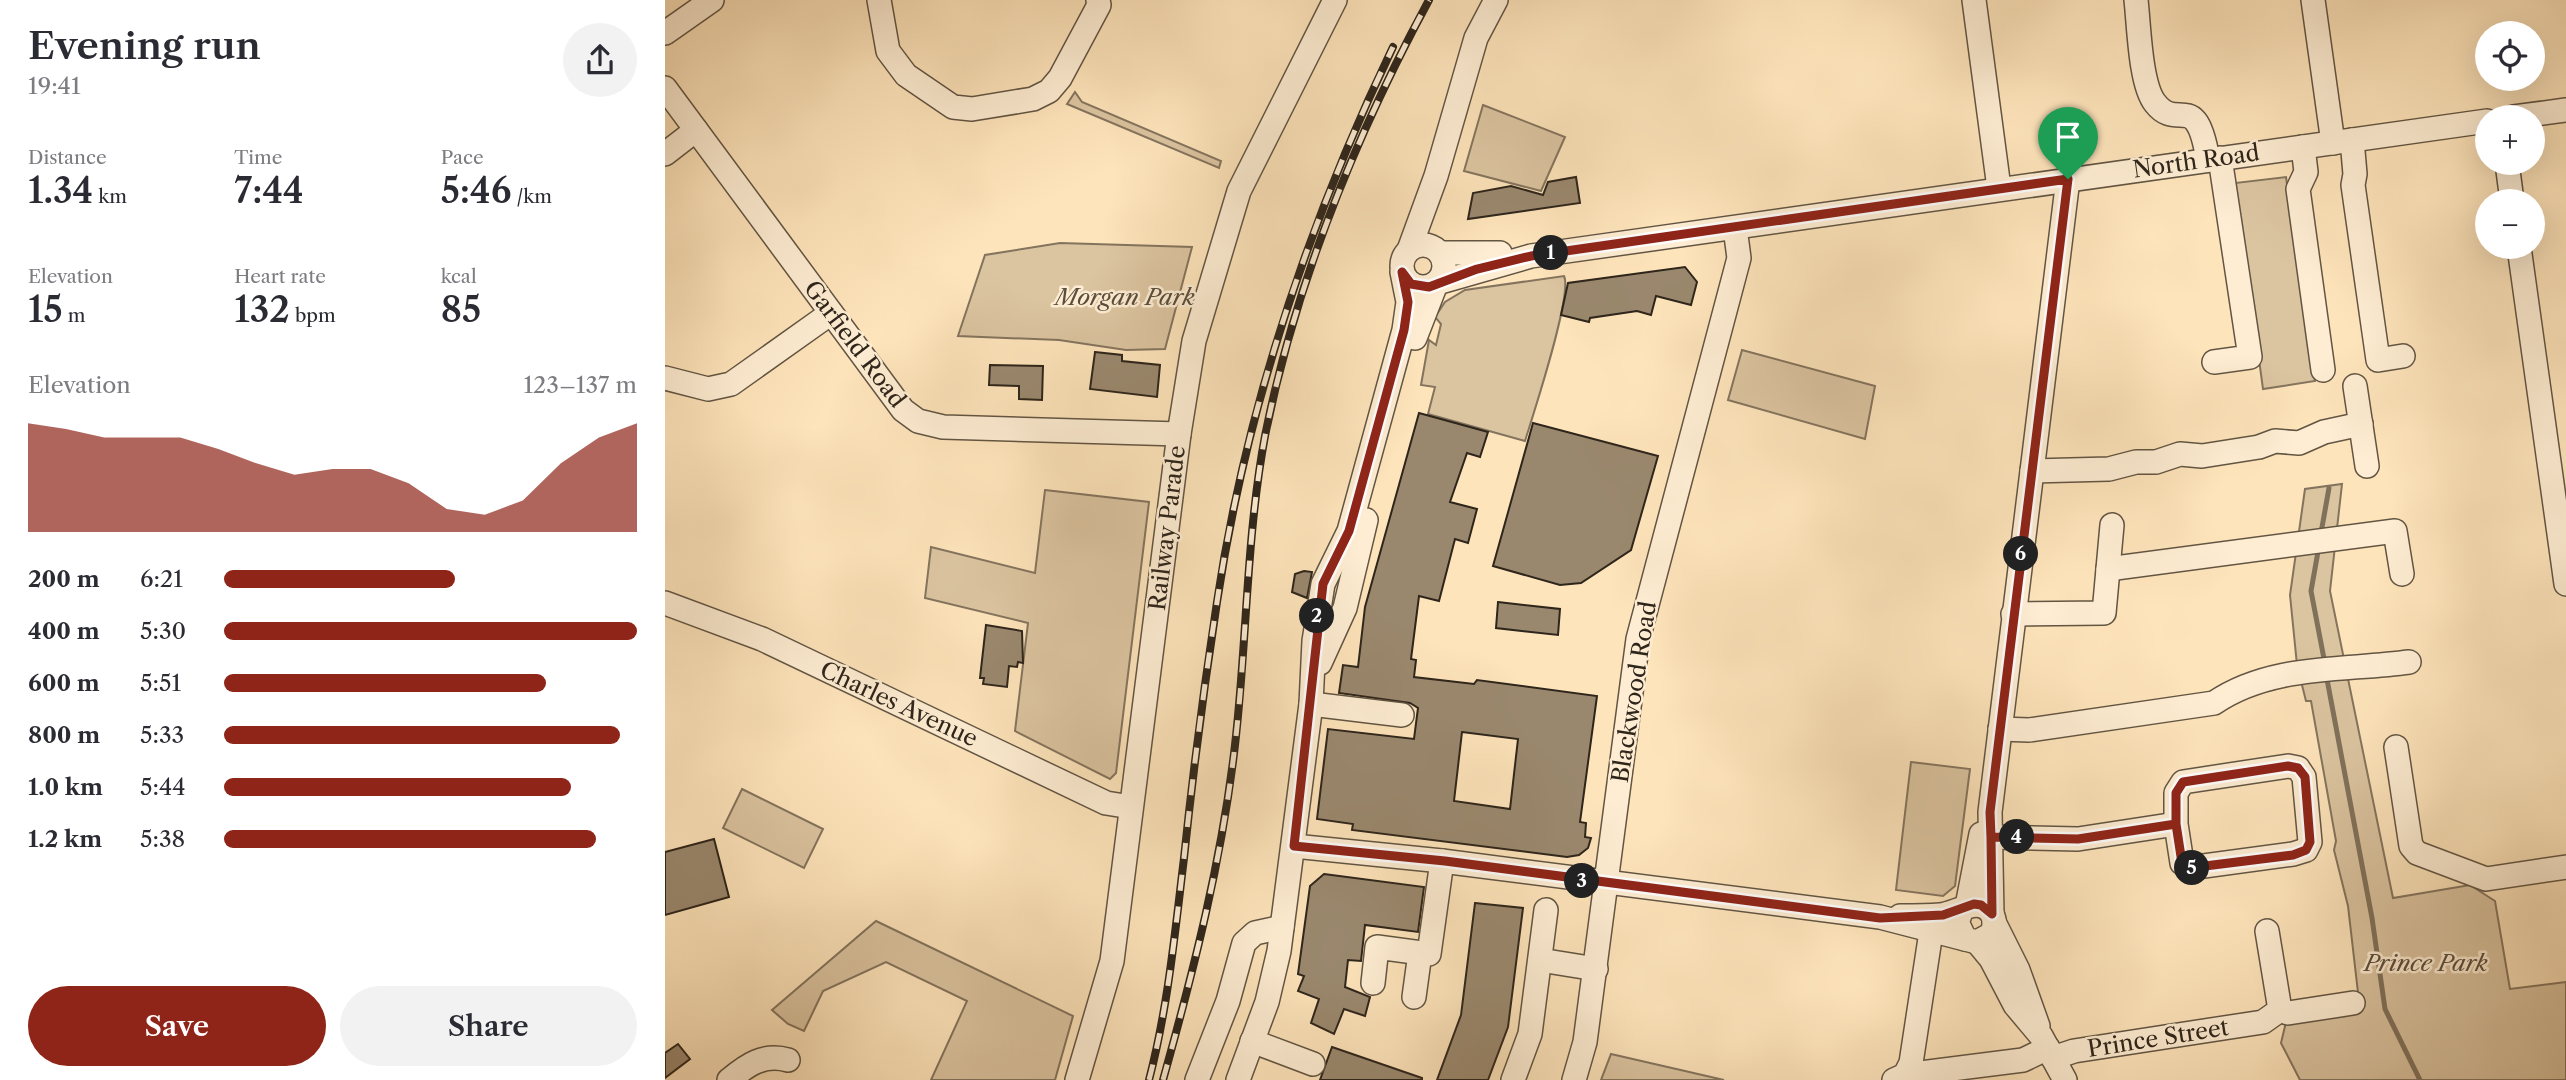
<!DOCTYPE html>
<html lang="en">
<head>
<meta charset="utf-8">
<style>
  body { margin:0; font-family:"Libre Caslon Text",serif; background:#f2f2f3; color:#2b2b33; height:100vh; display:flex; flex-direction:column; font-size:26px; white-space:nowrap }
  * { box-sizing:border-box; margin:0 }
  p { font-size:23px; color:#7c7c81 }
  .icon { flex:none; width:38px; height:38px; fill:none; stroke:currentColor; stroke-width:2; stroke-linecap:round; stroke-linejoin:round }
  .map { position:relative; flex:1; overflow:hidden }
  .side { display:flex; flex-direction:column; background:#fff; width:665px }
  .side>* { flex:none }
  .tools { position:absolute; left:1810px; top:21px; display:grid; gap:14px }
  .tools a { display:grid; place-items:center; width:70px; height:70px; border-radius:50%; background:#fff; box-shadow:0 7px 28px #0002; font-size:35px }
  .pin { position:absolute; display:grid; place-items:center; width:60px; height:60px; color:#fff; margin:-72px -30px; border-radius:50% 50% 50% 0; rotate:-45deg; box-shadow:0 0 7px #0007 }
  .pin .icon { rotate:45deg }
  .km { position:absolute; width:35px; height:35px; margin:-18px; border-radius:50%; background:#222; color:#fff; font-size:19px; line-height:35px; text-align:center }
  .round { display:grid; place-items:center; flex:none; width:74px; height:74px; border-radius:37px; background:#f2f2f3 }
  .summary { display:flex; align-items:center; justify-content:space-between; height:119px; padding:0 28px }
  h1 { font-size:38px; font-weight:600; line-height:52px }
  .metrics { display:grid; grid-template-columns:repeat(3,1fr); gap:10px; height:119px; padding:7px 28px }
  .metrics div { display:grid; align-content:center }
  .metrics b { font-size:35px; font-weight:600 }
  .metrics small { font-size:19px; font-weight:400 }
  .metrics p { font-size:19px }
  .chart { height:196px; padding:14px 28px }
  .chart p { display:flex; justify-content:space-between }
  .chart svg { width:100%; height:126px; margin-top:7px; fill:#8f2418; opacity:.7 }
  .button { display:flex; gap:14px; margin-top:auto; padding:14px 28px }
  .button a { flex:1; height:80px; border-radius:42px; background:#8f2418; color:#fff; font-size:28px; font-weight:600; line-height:80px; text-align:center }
  .button a+a { background:#f2f2f3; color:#2b2b33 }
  ul { padding:0 28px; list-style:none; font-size:23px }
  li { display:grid; grid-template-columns:112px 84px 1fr; align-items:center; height:52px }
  li i { height:18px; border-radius:9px; background:#8f2418 }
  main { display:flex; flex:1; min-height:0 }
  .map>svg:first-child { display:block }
</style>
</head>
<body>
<main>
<section class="side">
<div class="summary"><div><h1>Evening run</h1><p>19:41</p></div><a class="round"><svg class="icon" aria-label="share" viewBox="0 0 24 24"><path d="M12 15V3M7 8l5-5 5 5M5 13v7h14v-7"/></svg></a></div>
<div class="metrics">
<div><p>Distance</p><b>1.34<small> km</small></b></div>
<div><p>Time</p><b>7:44</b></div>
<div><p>Pace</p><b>5:46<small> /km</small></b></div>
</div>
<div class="metrics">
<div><p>Elevation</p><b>15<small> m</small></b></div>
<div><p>Heart rate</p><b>132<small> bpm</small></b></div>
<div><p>kcal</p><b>85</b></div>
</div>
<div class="chart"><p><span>Elevation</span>123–137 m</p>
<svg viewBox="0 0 160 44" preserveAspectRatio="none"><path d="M0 44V6L10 8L20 11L30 11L40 11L50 15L60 20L70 24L80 22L90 22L100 27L110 36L120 38L130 33L140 20L150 11L160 6V44z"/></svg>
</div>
<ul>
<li><b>200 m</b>6:21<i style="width:56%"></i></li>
<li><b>400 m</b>5:30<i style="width:100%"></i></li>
<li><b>600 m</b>5:51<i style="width:78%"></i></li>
<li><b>800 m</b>5:33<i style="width:96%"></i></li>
<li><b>1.0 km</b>5:44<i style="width:84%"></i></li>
<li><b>1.2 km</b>5:38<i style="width:90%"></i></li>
</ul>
<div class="button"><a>Save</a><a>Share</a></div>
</section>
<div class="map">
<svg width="1901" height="1080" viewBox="0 0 1901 1080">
  <rect width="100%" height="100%" fill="#fee4bb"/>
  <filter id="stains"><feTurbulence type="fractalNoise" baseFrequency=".00286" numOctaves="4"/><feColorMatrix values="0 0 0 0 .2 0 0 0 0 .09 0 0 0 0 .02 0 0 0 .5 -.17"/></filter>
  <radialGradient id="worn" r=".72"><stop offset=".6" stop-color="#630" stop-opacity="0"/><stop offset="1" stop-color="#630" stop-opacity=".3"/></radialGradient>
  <g fill="#dbc4a0" stroke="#84745e" stroke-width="2">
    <path d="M 410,92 L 417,102 L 556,161 L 554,168 L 402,104 Z"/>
    <path d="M 818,105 L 900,137 L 876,191 L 799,171 Z"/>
    <path d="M 1621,177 L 1650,381 L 1598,389 L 1570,183 Z"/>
    <path d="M 395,243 L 527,247 L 500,349 L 461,350 L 394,340 L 293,336 L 320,255 Z"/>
    <path d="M 899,276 C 908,294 868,415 860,441 L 763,414 L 770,387 L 756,385 L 764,340 L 771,345 L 776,324 L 770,317 L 780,302 L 800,290 Z"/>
    <path d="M 1077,350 L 1210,386 L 1200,439 L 1063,400 Z"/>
    <path d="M 1677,484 L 1665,591 L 1728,898 L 1805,885 L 1830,901 L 1845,989 L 1901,982 L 1901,1080 L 1635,1080 L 1616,1043 L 1621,1022 L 1695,1010 L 1683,906 L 1669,850 L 1671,841 L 1646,701 L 1641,701 L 1632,665 L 1625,595 L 1640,489 Z"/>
    <path d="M 380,490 L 484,502 L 451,773 L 445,779 L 350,731 L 363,623 L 260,598 L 266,547 L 370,573 Z"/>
    <path d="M 1246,762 L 1305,769 L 1290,886 L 1278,896 L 1231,890 Z"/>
    <path d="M 77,789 L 158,829 L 139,868 L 58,828 Z"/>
    <path d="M 211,921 L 408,1016 L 390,1080 L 266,1080 L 302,1001 L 221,962 L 158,991 L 139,1031 L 123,1024 L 107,1010 Z"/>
    <path d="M 946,1054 L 1059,1080 L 936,1080 Z"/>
  </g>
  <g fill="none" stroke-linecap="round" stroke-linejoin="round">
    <g stroke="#80715b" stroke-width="5">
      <path d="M 1656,533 L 1664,488"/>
      <path d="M 1654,546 L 1646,591 L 1660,664"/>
      <path d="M 1661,674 L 1707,918 L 1720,1009 L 1755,1080"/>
    </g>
  </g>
  <g fill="#9a886e" stroke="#2e251b" stroke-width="2" fill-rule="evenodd">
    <path d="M 911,177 L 915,203 L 803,219 L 808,193 L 846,186 L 878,195 L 883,182 Z"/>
    <path d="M 1020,267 L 1032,282 L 1026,305 L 991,296 L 986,315 L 972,311 L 925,318 L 924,322 L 896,315 L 903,283 Z"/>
    <path d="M 430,352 L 457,355 L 457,361 L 495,365 L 492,397 L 425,389 Z"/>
    <path d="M 325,365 L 378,366 L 377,400 L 354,399 L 354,386 L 324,385 Z"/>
    <path d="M 754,413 L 823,432 L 815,457 L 802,453 L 785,502 L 812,509 L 803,543 L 790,539 L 774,601 L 754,596 L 746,659 L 751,660 L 749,677 L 809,684 L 812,680 L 932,696 L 915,822 L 921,823 L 920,837 L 926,838 L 923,848 L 914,855 L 902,857 L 687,830 L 688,824 L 652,819 L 663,729 L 749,739 L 753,708 L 745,703 L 674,693 L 678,665 L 693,667 L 700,607 ZM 797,732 L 853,739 L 845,809 L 789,801 Z"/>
    <path d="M 868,423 L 993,456 L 966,550 L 916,583 L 895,585 L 828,566 Z"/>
    <path d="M 639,571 L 647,572 L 642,598 L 627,592 L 630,574 Z"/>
    <path d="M 833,602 L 895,609 L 893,635 L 831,628 Z"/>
    <path d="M 321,625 L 357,631 L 358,663 L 353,662 L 352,667 L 344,666 L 342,687 L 318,684 L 319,678 L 315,678 Z"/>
    <path d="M 49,839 L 64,897 L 0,915 L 0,852 Z"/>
    <path d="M 659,874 L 759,887 L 753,932 L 700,925 L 696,961 L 683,960 L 680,987 L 705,997 L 700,1016 L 679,1009 L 669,1034 L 646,1023 L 654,999 L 633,991 L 639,976 L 633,974 L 645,886 Z"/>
    <path d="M 810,903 L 858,908 L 843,1027 L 823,1080 L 772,1080 L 796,1015 Z"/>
    <path d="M 13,1044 L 25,1059 L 0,1078 L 0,1053 Z"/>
    <path d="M 667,1047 L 757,1078 L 757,1080 L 655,1080 Z"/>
  </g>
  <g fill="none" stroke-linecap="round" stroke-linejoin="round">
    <defs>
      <g id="minor">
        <path d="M 214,0 L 223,51 L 241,75 L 288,107 L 307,109 L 368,99 L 384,91 L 395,78 L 434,5 L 433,0"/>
        <path d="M 1309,0 L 1334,188"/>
        <path d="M 1471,0 C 1474,25 1475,84 1490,103 C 1513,133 1531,87 1543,160"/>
        <path d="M 1648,0 L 1668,143"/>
        <path d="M 0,33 L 47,0"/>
        <path d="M 0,88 L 238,410 L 253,421 L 278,427 L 514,434"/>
        <path d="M 1849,117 L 1901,110"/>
        <path d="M 1687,140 L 1690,174 L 1688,185 L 1713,360 L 1738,356"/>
        <path d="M 1638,147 L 1641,172 L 1633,189 L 1658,370"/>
        <path d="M 0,154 L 31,130"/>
        <path d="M 1842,163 L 1847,201"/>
        <circle cx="758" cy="266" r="21"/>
        <path d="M 1854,247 L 1901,584"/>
        <path d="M 744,250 L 771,176 L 811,38 L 831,0"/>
        <path d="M 775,253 L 835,253"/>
        <path d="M 772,283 L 866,256 L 1822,121"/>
        <path d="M 750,338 L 771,284"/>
        <path d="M 1549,362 L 1585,357 L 1555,158"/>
        <path d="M 0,378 L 43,389 L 66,384 L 166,313"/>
        <path d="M 1690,386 L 1702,466"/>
        <path d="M 1367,471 L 1444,469 L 1471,462 L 1491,462 L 1515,454 L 1537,456 L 1594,447 L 1610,441 L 1634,443 L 1659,432 L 1696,424"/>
        <path d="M 1443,569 L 1730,531 L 1737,574"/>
        <path d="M 0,603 L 97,639 L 441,803 L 466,807"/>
        <path d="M 1348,614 L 1439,613 L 1447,525"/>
        <path d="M 655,663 L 680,608 L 701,520"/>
        <path d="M 646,704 L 737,715"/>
        <path d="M 1335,729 L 1364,730 L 1549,703 C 1606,664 1679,671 1744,662"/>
        <path d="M 1731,747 L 1746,846 L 1752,853 L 1821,879 L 1901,867"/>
        <path d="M 1326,837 L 1413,839 L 1511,824 L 1517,863 L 1524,868 L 1628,854 L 1641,850 L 1645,842 L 1639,777 L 1633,768 L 1623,766 L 1518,782 L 1511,793 L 1511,824"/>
        <path d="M 629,846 L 777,861 L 1215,917 L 1300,939"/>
        <path d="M 1302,906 L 1316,834"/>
        <path d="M 1327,914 L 1325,812 L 1403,179"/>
        <path d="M 1235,916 C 1249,916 1262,916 1275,915 C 1291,914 1315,894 1327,914 C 1331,921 1329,929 1325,935 L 1312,942 L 1300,939 L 1292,922 L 1297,910"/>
        <path d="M 1329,922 L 1353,970 L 1373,1026"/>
        <path d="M 1312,942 L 1326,959 L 1350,1005 L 1376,1036 L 1400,1080"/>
        <path d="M 875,960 L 931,969"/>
        <path d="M 708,983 L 712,947 L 764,954 L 777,861"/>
        <path d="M 749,997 L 755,953"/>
        <path d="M 1615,1010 L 1623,1013 L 1688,1003"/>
        <path d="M 587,1041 L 648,1064"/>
        <path d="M 1388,1058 L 1409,1051 L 1598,1022 L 1615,1010 L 1602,931"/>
        <path d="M 1240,1075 L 1358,1060 L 1383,1048"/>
        <path d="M 64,1080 C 82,1065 99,1053 123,1060"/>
        <path d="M 412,1080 L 447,961 L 514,434 L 529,341 L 574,191 L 670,0"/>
        <path d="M 532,1080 L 563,1001 L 579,943 L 590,933 L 617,927"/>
        <path d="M 573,1080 L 602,1002 L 614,951 L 646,704 L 649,641 L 658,584 L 684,531 L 739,330 L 743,302 L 737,272"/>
        <path d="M 848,1080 L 865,1034 L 881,910"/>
        <path d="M 909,1080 L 920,1042 L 973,639 L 1074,258 L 1070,228"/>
        <path d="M 1229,1080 L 1240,1075 L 1246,1063 L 1266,932"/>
      </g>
    </defs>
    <use href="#minor" stroke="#625543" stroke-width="26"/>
    <use href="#minor" stroke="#feedd3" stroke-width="23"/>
    <defs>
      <g id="rail">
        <path d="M 484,1080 C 503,1007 510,932 519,858 C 528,772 539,687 552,602 C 581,408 643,224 728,47"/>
        <path d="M 498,1080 C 529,969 557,859 570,745 C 582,642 581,538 600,436 C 630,285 691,135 764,0"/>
      </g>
    </defs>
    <use href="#rail" stroke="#2e251b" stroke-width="8"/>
    <use href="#rail" stroke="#feedd3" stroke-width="5" stroke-dasharray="16" stroke-linecap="butt"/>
  </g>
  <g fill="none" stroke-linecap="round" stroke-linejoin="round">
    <defs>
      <path id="route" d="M 1403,179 L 866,256 L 812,269 L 764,287 L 746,284 L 737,272 L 743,302 L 739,330 L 684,531 L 658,584 L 629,846 L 780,861 L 1215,918 L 1278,915 L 1309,904 L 1316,905 L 1327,914 L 1326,837 L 1413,839 L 1511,824 L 1511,793 L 1518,782 L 1623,766 L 1633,768 L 1640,777 L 1645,842 L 1641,850 L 1628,855 L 1524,868 L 1517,863 L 1511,824 L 1413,839 L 1326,837 L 1325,812 L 1403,179"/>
    </defs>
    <use href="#route" stroke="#fff" stroke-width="14"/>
    <use href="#route" stroke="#8f2418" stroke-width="9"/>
  </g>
  <g text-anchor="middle" stroke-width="5" stroke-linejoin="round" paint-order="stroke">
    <g font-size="23" fill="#2e251b" stroke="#feedd3">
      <text transform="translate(1531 161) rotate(-8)" y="8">North Road</text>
      <text transform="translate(190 344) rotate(53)" y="8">Garfield Road</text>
      <text transform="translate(502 528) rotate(-83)" y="8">Railway Parade</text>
      <text transform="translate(969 692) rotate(-81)" y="8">Blackwood Road</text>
      <text transform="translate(234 704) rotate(25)" y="8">Charles Avenue</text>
      <text transform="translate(1493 1038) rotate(-9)" y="8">Prince Street</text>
    </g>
    <g font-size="23" font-style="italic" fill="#594d3c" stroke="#feedd3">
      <text x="460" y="305">Morgan Park</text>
      <text x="1761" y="971">Prince Park</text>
    </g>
  </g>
  <rect width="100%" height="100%" filter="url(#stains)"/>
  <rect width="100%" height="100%" fill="url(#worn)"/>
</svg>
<div class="tools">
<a><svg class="icon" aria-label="locate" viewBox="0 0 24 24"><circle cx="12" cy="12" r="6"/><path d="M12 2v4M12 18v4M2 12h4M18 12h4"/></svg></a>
<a>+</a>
<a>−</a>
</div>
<div class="pin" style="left:1403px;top:179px;background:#1e9e55"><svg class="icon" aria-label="arrive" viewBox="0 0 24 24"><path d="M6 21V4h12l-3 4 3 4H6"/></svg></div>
<b class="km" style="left:886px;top:253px">1</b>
<b class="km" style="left:652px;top:616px">2</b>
<b class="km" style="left:917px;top:881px">3</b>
<b class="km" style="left:1352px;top:837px">4</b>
<b class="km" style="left:1527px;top:868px">5</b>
<b class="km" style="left:1356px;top:554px">6</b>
</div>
</main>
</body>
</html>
